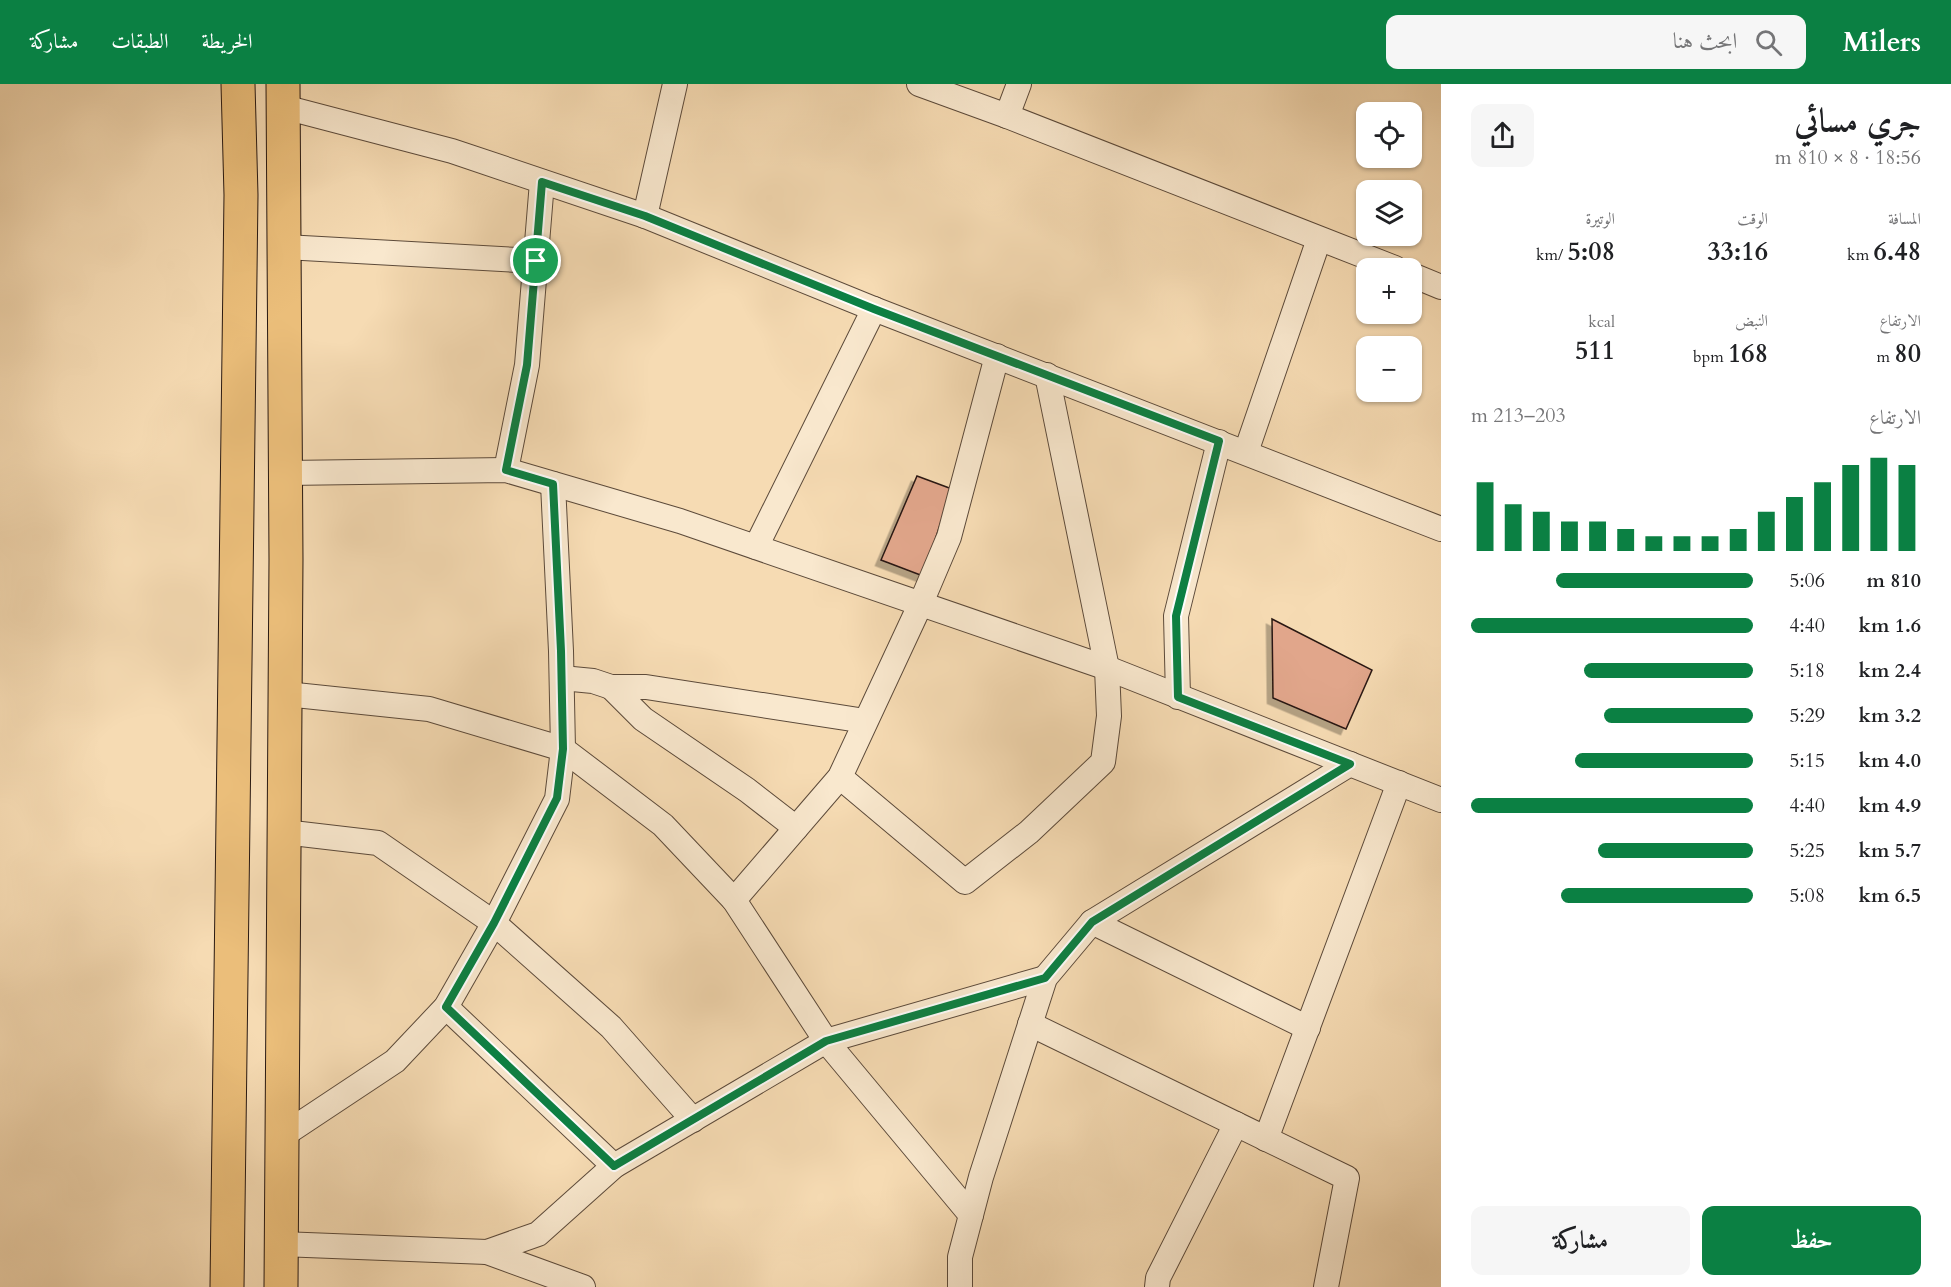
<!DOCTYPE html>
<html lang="ar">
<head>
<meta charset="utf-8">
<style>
  body { margin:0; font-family:Cardo,Amiri,serif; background:#f6f6f6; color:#202124; direction:rtl; height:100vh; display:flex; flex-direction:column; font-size:22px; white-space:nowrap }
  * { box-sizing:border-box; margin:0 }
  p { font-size:20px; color:#757577 }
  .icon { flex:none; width:33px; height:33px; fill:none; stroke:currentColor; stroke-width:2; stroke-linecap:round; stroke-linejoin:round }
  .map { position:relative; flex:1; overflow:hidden; direction:ltr }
  .panel { display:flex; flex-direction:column; background:#fff; width:510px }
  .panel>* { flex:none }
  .fabs { position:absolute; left:1356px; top:18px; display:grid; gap:12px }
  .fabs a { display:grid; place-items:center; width:66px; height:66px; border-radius:12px; background:#fff; box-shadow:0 2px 4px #0004; font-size:30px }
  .pin { position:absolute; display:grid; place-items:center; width:51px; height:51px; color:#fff; margin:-26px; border:3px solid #fff; border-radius:50%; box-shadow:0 2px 6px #0007 }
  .round { display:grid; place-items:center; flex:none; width:63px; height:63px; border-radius:12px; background:#f6f6f6 }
  .headline { display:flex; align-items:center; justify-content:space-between; height:102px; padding:0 30px }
  h1 { font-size:33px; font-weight:800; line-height:45px }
  .stats { display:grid; grid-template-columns:repeat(3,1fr); gap:9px; height:102px; padding:6px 30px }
  .stats div { display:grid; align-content:center }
  .stats b { font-size:26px; font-weight:800 }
  .stats small { font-size:16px; font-weight:400 }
  .stats p { font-size:16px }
  .chart { height:168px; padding:12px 30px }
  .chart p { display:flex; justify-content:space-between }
  .chart svg { width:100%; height:108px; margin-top:6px; stroke:#0b8043; stroke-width:6 }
  .action { display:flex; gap:12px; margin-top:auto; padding:12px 30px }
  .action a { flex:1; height:69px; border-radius:12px; background:#0b8043; color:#fff; font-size:24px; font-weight:800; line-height:69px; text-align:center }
  .action a+a { background:#f6f6f6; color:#202124 }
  ul { padding:0 30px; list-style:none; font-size:20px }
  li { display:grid; grid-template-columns:96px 72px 1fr; align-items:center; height:45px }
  li i { height:15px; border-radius:8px; background:#0b8043 }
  header { display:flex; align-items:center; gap:36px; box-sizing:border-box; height:84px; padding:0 30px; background:#0b8043; color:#fff }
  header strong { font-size:28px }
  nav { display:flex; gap:33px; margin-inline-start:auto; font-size:21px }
  .search { width:420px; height:54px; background:#f6f6f6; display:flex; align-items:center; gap:15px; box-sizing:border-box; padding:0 21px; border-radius:12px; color:#757577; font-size:22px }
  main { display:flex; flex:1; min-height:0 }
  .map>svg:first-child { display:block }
</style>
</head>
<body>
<header>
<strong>Milers</strong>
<div class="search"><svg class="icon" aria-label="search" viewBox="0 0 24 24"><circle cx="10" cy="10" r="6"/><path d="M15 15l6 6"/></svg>ابحث هنا</div>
<nav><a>الخريطة</a><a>الطبقات</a><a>مشاركة</a></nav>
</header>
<main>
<section class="panel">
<div class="headline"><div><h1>جري مسائي</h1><p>18:56 · 8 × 810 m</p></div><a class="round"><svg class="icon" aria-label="share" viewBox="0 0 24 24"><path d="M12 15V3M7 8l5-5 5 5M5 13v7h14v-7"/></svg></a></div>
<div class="stats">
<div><p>المسافة</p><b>6.48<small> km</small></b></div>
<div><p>الوقت</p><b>33:16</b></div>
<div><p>الوتيرة</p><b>5:08<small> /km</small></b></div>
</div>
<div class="stats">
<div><p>الارتفاع</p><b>80<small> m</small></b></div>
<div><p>النبض</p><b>168<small> bpm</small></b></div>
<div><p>kcal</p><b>511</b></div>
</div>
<div class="chart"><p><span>الارتفاع</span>203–213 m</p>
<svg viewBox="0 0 160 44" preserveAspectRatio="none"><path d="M5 44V16M15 44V25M25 44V28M35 44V32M45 44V32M55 44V35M65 44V38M75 44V38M85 44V38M95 44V35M105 44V28M115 44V22M125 44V16M135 44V9M145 44V6M155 44V9"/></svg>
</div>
<ul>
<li><b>810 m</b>5:06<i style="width:70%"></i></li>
<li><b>1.6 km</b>4:40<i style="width:100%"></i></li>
<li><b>2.4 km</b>5:18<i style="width:60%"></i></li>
<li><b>3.2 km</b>5:29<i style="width:53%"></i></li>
<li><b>4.0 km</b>5:15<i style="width:63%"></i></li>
<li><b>4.9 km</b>4:40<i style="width:100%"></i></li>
<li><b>5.7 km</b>5:25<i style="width:55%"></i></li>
<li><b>6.5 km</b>5:08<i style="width:68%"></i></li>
</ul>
<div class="action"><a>حفظ</a><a>مشاركة</a></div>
</section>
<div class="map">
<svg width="1441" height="1203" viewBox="0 0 1441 1203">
  <defs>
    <filter id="shadow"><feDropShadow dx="-5.5" dy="5.5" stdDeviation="0" flood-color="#0004"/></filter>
  </defs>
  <rect width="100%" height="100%" fill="#f6dbb3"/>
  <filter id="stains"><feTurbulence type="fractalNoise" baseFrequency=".00333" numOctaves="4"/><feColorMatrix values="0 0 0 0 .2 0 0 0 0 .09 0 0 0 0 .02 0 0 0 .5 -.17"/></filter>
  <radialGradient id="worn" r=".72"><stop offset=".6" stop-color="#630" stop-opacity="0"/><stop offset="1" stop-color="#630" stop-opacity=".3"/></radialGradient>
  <g fill="#e1a68b" stroke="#291912" stroke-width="1.5" filter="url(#shadow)">
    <path d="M 917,392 L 952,405 L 923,492 L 881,476 Z"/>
    <path d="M 1272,535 L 1372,586 L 1346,645 L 1273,614 Z"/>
  </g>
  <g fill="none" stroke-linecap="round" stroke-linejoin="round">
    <defs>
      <g id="minor">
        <path d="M 919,0 L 1007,32 L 1395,184"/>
        <path d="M 284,23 L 452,67 L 645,132 L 874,225 L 1441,445"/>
        <path d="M 1007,32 L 1019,0"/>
        <path d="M 645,132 L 675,0"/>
        <path d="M 285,163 L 536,177"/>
        <path d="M 1412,191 L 1441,203"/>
        <path d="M 1246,368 L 1319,155"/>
        <path d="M 506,386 L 527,281 L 542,98"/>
        <path d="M 286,389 L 506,386 L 680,437 L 1107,584 L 1441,716"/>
        <path d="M 756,463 L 874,225"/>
        <path d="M 562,594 L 593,597 L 611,603 L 646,603 L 865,637"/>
        <path d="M 611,603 L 643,635 L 747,706 L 796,744"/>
        <path d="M 286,610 L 429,625 L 563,665 L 663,741 L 734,816 L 826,957 L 971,1131"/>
        <path d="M 1178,613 L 1176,532 L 1219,358"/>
        <path d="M 840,693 L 965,798 L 1029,748 L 1103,678 L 1109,632 L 1107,584 L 1047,291"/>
        <path d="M 284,748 L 378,759 L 494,839 L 611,943 L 693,1036"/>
        <path d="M 734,816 L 840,693 L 921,519 L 949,453 L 997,272"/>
        <path d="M 1092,838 L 1308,944"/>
        <path d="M 446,923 L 614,1082"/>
        <path d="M 1030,940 L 1347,1094 L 1326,1203"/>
        <path d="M 282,1052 L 395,977 L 446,923 L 494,839 L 557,715 L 563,665 L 561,567 L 553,400"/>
        <path d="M 1266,1055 L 1399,699"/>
        <path d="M 281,1160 L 487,1168 L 538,1150 L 614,1082 L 826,957 L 1045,894"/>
        <path d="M 487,1168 L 583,1203"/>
        <path d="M 960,1203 L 960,1173 L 981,1093 L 1045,894 L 1092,838 L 1350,680"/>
        <path d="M 1157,1203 L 1158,1194 L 1236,1040"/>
      </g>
      <g id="trunk">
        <path d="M 227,1203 L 241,111 L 238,0"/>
        <path d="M 281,1203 L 286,475 L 283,0"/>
      </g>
    </defs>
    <use href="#minor" stroke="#5c4a3a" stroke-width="26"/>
    <use href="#trunk" stroke="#291912" stroke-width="35"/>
    <use href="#minor" stroke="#f9e8ce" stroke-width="24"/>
    <use href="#trunk" stroke="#ebbe7a" stroke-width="33"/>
  </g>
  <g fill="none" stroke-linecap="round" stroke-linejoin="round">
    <defs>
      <path id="route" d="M 542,98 L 645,132 L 874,225 L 1219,357 L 1176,532 L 1178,613 L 1350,680 L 1092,838 L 1045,894 L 826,957 L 614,1082 L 446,923 L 494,839 L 557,714 L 563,665 L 561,567 L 553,400 L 506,386 L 527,281 Z"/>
    </defs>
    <use href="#route" stroke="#fff" stroke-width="12"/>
    <use href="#route" stroke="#0b8043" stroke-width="8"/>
  </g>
  <rect width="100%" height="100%" filter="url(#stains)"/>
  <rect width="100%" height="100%" fill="url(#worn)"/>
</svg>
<div class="fabs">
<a><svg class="icon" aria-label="locate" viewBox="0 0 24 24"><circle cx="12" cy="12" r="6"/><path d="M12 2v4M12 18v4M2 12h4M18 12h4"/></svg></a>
<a><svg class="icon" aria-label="layers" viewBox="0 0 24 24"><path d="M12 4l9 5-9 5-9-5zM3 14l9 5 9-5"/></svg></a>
<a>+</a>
<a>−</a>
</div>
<div class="pin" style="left:536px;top:177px;background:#1e9e55"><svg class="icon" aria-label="arrive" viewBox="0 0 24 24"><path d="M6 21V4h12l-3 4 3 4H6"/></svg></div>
</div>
</main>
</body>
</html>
